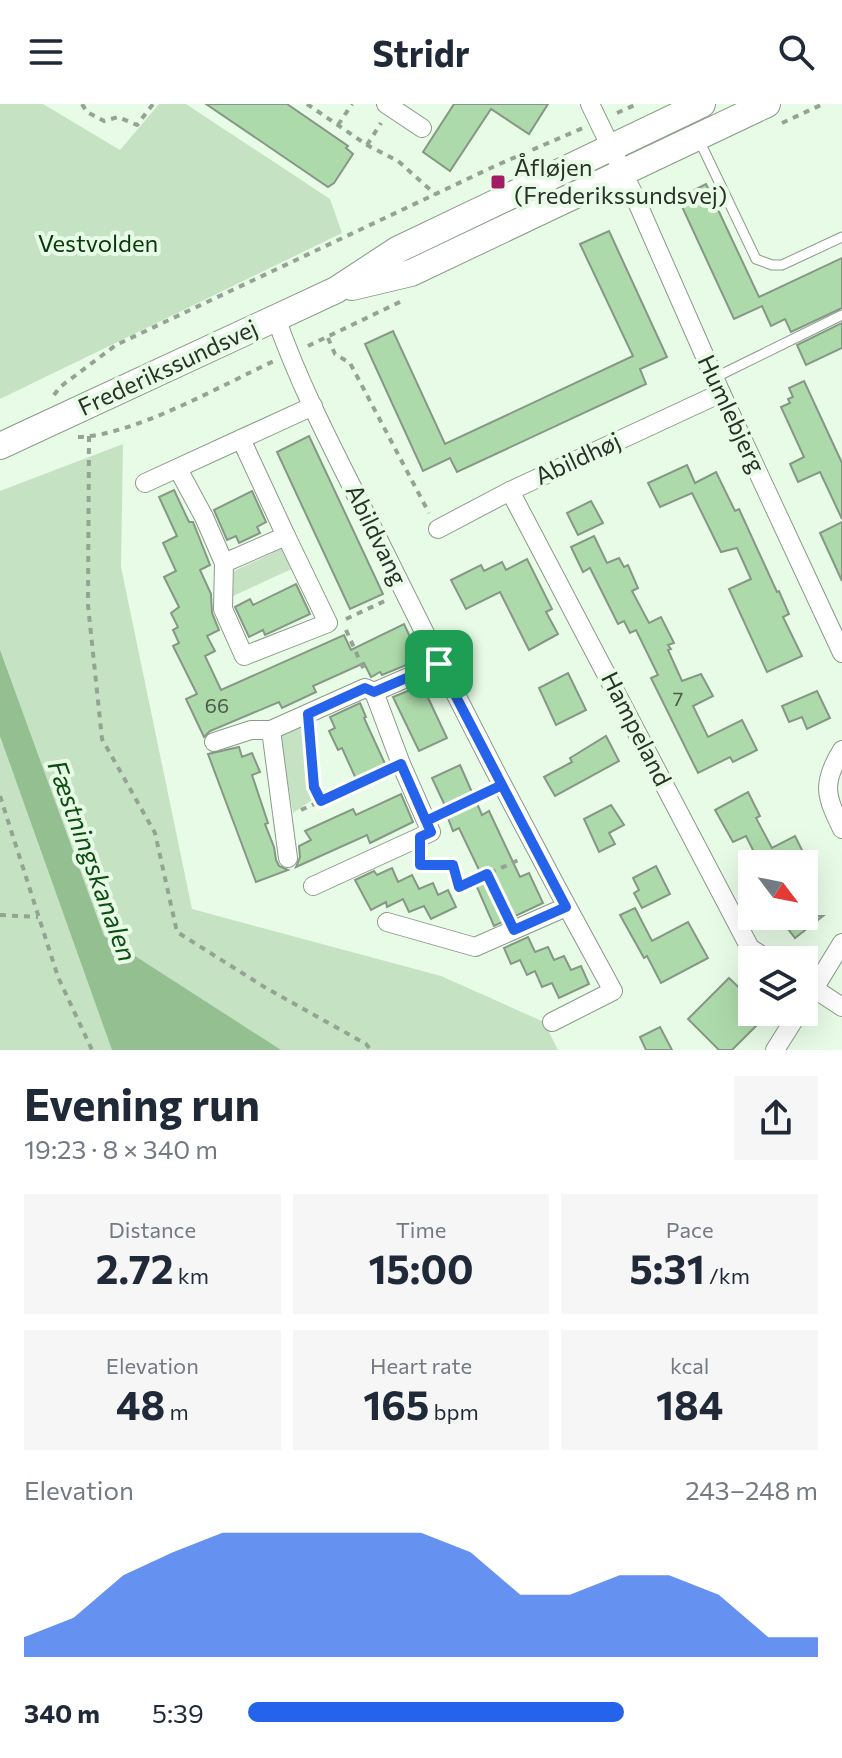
<!DOCTYPE html>
<html lang="en">
<head>
<meta charset="utf-8">
<style>
  body { margin:0; font-family:Commissioner,sans-serif; background:#f6f6f7; color:#1f2937; height:100vh; display:flex; flex-direction:column; font-size:30px; white-space:nowrap }
  * { box-sizing:border-box; margin:0 }
  p { font-size:26px; color:#747a83 }
  .icon { flex:none; width:44px; height:44px; fill:none; stroke:currentColor; stroke-width:2; stroke-linecap:round; stroke-linejoin:round }
  .map { position:relative; height:946px; overflow:hidden }
  .details { display:flex; flex-direction:column; background:#fff; flex:1 }
  .details>* { flex:none }
  .needle { width:52px; rotate:122deg }
  .tools { position:absolute; left:738px; top:746px; display:grid; gap:16px }
  .tools a { display:grid; place-items:center; width:80px; height:80px; border-radius:0px; background:#fff; box-shadow:0 8px 32px #0002; font-size:40px }
  .pin { position:absolute; display:grid; place-items:center; width:68px; height:68px; color:#fff; margin:-34px; border-radius:16px; box-shadow:0 4px 12px #0006 }
  .round { display:grid; place-items:center; flex:none; width:84px; height:84px; border-radius:0px; background:#f6f6f7 }
  .overview { display:flex; align-items:center; justify-content:space-between; height:136px; padding:0 24px }
  h1 { font-size:44px; font-weight:700; line-height:60px }
  .figures { display:grid; grid-template-columns:repeat(3,1fr); gap:12px; height:136px; padding:8px 24px }
  .figures div { display:grid; align-content:center; border-radius:0px; background:#f6f6f7; text-align:center }
  .figures b { font-size:40px; font-weight:700 }
  .figures small { font-size:22px; font-weight:400 }
  .figures p { font-size:22px }
  .chart { height:224px; padding:16px 24px }
  .chart p { display:flex; justify-content:space-between }
  .chart svg { width:100%; height:144px; margin-top:8px; fill:#2563eb; opacity:.7 }
  ul { padding:0 24px; list-style:none; font-size:26px }
  li { display:grid; grid-template-columns:128px 96px 1fr; align-items:center; height:60px }
  li i { height:20px; border-radius:10px; background:#2563eb }
  header { display:flex; justify-content:space-between; align-items:center; height:104px; padding:0 24px; background:#fff; font-size:36px; font-weight:700 }
  .map>svg:first-child { display:block }
</style>
</head>
<body>
<header><svg class="icon" aria-label="menu" viewBox="0 0 24 24"><path d="M4 6h16M4 12h16M4 18h16"/></svg>Stridr<svg class="icon" aria-label="search" viewBox="0 0 24 24"><circle cx="10" cy="10" r="6"/><path d="M15 15l6 6"/></svg></header>
<div class="map">
<svg width="842" height="946" viewBox="0 0 842 946">
  <rect width="100%" height="100%" fill="#e7fbe6"/>
  <g fill="#c5e3c3">
    <path d="M 0,0 L 43,0 L 120,46 L 159,0 L 186,0 L 330,95 L 342,129 L 0,295 Z"/>
    <path d="M 123,340 L 121,463 L 192,805 L 441,872 L 544,918 L 558,946 L 0,946 L 0,387 Z"/>
    <path d="M 286,443 L 296,463 L 233,492 L 234,467 Z"/>
    <path d="M 305,619 L 306,680 L 315,694 L 293,709 L 280,632 Z"/>
  </g>
  <path fill="#93bf91" d="M 0,546 L 104,832 L 281,946 L 112,946 L 0,632 Z"/>
  <g fill="#addaab" stroke="#869885" stroke-width="2">
    <path d="M 206,0 L 287,0 L 348,42 L 346,44 L 353,50 L 334,79 L 328,83 Z"/>
    <path d="M 454,0 L 548,0 L 529,30 L 491,5 L 450,67 L 423,48 Z"/>
    <path d="M 706,80 L 759,193 L 842,154 L 842,204 L 791,228 L 785,215 L 771,222 L 762,202 L 734,215 L 678,94 Z"/>
    <path d="M 609,127 L 667,253 L 640,265 L 646,280 L 457,368 L 450,354 L 423,367 L 365,240 L 393,227 L 445,340 L 633,252 L 580,140 Z"/>
    <path d="M 842,219 L 842,244 L 806,261 L 797,241 Z"/>
    <path d="M 804,277 L 842,359 L 842,415 L 820,368 L 798,378 L 790,360 L 804,353 L 781,303 L 790,299 L 788,295 L 793,293 L 789,284 Z"/>
    <path d="M 309,332 L 383,490 L 350,505 L 277,348 Z"/>
    <path d="M 687,361 L 695,379 L 716,368 L 735,407 L 739,405 L 777,488 L 779,487 L 789,510 L 783,513 L 802,552 L 767,568 L 729,485 L 751,475 L 737,444 L 721,448 L 692,389 L 660,403 L 648,379 Z"/>
    <path d="M 174,386 L 189,418 L 193,418 L 210,461 L 200,466 L 211,490 L 212,509 L 219,526 L 207,532 L 215,547 L 205,552 L 221,586 L 344,531 L 351,546 L 404,520 L 418,550 L 409,554 L 411,559 L 382,571 L 380,568 L 371,573 L 364,559 L 313,582 L 316,588 L 282,604 L 279,598 L 210,627 L 204,633 L 186,595 L 197,590 L 173,542 L 179,539 L 173,526 L 178,523 L 171,509 L 179,503 L 164,473 L 176,467 L 163,439 L 177,432 L 159,393 Z"/>
    <path d="M 252,387 L 266,418 L 257,423 L 260,429 L 239,439 L 236,432 L 227,436 L 214,406 Z"/>
    <path d="M 591,397 L 603,419 L 578,431 L 567,409 Z"/>
    <path d="M 842,418 L 842,477 L 820,429 Z"/>
    <path d="M 594,432 L 607,459 L 619,454 L 624,463 L 628,461 L 638,484 L 632,487 L 649,519 L 661,513 L 674,539 L 668,541 L 671,545 L 668,546 L 682,577 L 701,570 L 713,592 L 693,602 L 708,633 L 742,616 L 757,646 L 733,658 L 730,653 L 698,669 L 651,574 L 658,571 L 636,526 L 630,529 L 624,517 L 618,520 L 590,464 L 583,468 L 571,443 Z"/>
    <path d="M 527,455 L 552,505 L 546,508 L 558,530 L 529,546 L 500,488 L 466,505 L 451,476 L 481,461 L 484,467 L 502,458 L 506,466 Z"/>
    <path d="M 296,480 L 310,510 L 265,531 L 263,526 L 249,533 L 235,503 L 250,495 L 253,501 Z"/>
    <path d="M 568,569 L 586,606 L 556,621 L 539,584 Z"/>
    <path d="M 422,581 L 447,634 L 419,647 L 393,593 Z"/>
    <path d="M 817,587 L 830,614 L 807,625 L 802,613 L 789,618 L 782,602 Z"/>
    <path d="M 360,599 L 366,613 L 364,614 L 386,662 L 356,675 L 342,644 L 338,646 L 329,627 L 335,624 L 330,613 Z"/>
    <path d="M 606,632 L 619,657 L 555,692 L 544,673 L 572,658 L 570,654 Z"/>
    <path d="M 239,643 L 242,653 L 252,649 L 260,668 L 252,671 L 268,719 L 265,720 L 274,743 L 276,756 L 279,762 L 288,766 L 256,778 L 208,650 Z"/>
    <path d="M 460,661 L 482,711 L 489,707 L 520,773 L 529,769 L 543,799 L 494,822 L 473,774 L 481,770 L 459,724 L 453,727 L 446,709 L 448,708 L 432,674 Z"/>
    <path d="M 748,688 L 760,712 L 756,714 L 772,744 L 795,732 L 809,760 L 739,760 L 756,752 L 746,732 L 733,738 L 715,706 Z"/>
    <path d="M 401,690 L 413,718 L 370,739 L 367,731 L 296,763 L 300,753 L 299,742 L 311,736 L 305,727 L 353,705 L 356,711 Z"/>
    <path d="M 611,701 L 624,721 L 609,729 L 615,740 L 599,748 L 584,715 Z"/>
    <path d="M 656,762 L 670,790 L 642,804 L 634,789 L 639,786 L 633,774 Z"/>
    <path d="M 392,764 L 398,778 L 412,771 L 419,785 L 433,779 L 438,791 L 448,786 L 456,803 L 431,815 L 424,802 L 409,808 L 403,795 L 387,803 L 386,798 L 371,806 L 355,776 L 374,767 L 377,771 Z"/>
    <path d="M 635,804 L 652,837 L 688,818 L 708,854 L 661,879 L 647,852 L 644,854 L 620,811 Z"/>
    <path d="M 778,812 L 823,812 L 795,834 Z"/>
    <path d="M 528,833 L 535,848 L 548,843 L 554,856 L 564,852 L 571,866 L 581,862 L 589,880 L 559,894 L 552,879 L 542,883 L 535,867 L 527,871 L 520,856 L 511,860 L 504,844 Z"/>
    <path d="M 729,874 L 752,896 L 752,908 L 764,908 L 767,911 L 732,946 L 719,946 L 688,915 Z"/>
    <path d="M 660,923 L 672,946 L 646,946 L 640,933 Z"/>
  </g>
  <g fill="none" stroke-linecap="round" stroke-linejoin="round">
    <defs>
      <g id="service">
        <path d="M 699,36 L 756,155 L 772,161 L 782,161 L 842,133"/>
        <path d="M 714,274 L 842,211"/>
      </g>
      <g id="minor">
        <path d="M 386,0 L 422,24"/>
        <path d="M 590,0 L 633,89 L 721,289 L 842,549"/>
        <path d="M 276,214 C 304,294 346,369 383,445 C 456,594 533,742 613,887 L 552,918"/>
        <path d="M 241,335 L 286,432"/>
        <path d="M 178,365 L 204,413 L 224,459 L 223,505 L 244,552 L 328,519 L 286,432 L 224,459"/>
        <path d="M 145,379 L 313,302"/>
        <path d="M 510,387 L 750,844 L 769,856"/>
        <path d="M 438,425 L 510,387 L 721,289"/>
        <path d="M 214,638 L 251,626 L 271,626"/>
        <path d="M 842,646 C 821,680 826,692 842,725"/>
        <path d="M 288,754 L 271,626 L 365,584 L 374,588 L 439,560"/>
        <path d="M 313,782 L 431,728 L 401,660 L 374,588"/>
        <path d="M 387,818 L 475,843 L 566,803"/>
        <path d="M 804,878 L 842,903"/>
        <path d="M 804,901 L 842,839"/>
        <path d="M 775,946 L 799,908"/>
      </g>
      <g id="secondary">
        <path d="M 352,183 L 411,169 L 767,0"/>
        <path d="M 0,342 L 336,186 L 397,146 L 702,0"/>
      </g>
    </defs>
    <use href="#service" stroke="#8a9b89" stroke-width="11"/>
    <use href="#minor" stroke="#8a9b89" stroke-width="20"/>
    <use href="#secondary" stroke="#8a9b89" stroke-width="28"/>
    <g stroke="#94a394" stroke-width="4" stroke-dasharray="6 6" stroke-linecap="butt">
      <path d="M 82,0 L 87,8 L 104,17 L 118,13 L 137,21 L 153,0"/>
      <path d="M 307,0 L 367,41 L 398,57 L 435,90"/>
      <path d="M 617,9 L 637,0"/>
      <path d="M 782,19 L 823,0"/>
      <path d="M 338,21 L 352,0"/>
      <path d="M 367,41 L 381,19"/>
      <path d="M 328,234 L 335,250 L 350,259 L 429,409"/>
      <path d="M 308,242 L 404,196"/>
      <path d="M 54,291 L 60,283 L 116,241 L 497,61 L 583,24"/>
      <path d="M 89,332 L 88,501 L 102,635 L 155,729 L 177,828 L 266,884 L 366,940 L 371,946"/>
      <path d="M 78,333 C 133,332 222,281 274,257"/>
      <path d="M 346,515 L 389,495"/>
      <path d="M 346,526 L 364,566"/>
      <path d="M 310,628 L 314,683 L 321,697 L 383,668"/>
      <path d="M 0,692 L 58,873 L 92,946"/>
      <path d="M 301,706 L 321,697"/>
      <path d="M 443,709 L 486,689"/>
      <path d="M 420,755 L 420,761 L 453,761 L 459,783 L 523,754"/>
      <path d="M 487,770 L 507,811"/>
      <path d="M 0,811 L 38,813"/>
    </g>
    <use href="#service" stroke="#fff" stroke-width="9"/>
    <use href="#minor" stroke="#fff" stroke-width="18"/>
    <use href="#secondary" stroke="#fff" stroke-width="26"/>
  </g>
  <g fill="none" stroke-linecap="round" stroke-linejoin="round">
    <defs>
      <path id="route" d="M 439,560 L 374,588 L 365,584 L 308,610 L 314,683 L 321,697 L 401,660 L 426,717 L 502,681 L 566,803 L 514,826 L 487,770 L 459,783 L 453,761 L 420,761 L 420,733 L 431,728 L 426,717 L 502,681 L 439,560"/>
    </defs>
    <use href="#route" stroke="#fff" stroke-width="16"/>
    <use href="#route" stroke="#2563eb" stroke-width="10"/>
  </g>
  <rect fill="#a41b65" stroke="#e7fbe6" stroke-width="3" x="490" y="70" width="16" height="16" rx="4"/>
  <g text-anchor="middle" stroke-width="8" stroke-linejoin="round" paint-order="stroke">
    <g font-size="20" fill="#4a5b4a">
      <text x="678" y="602">7</text>
      <text x="217" y="609">66</text>
    </g>
    <g font-size="24" fill="#293129" stroke="#e7fbe6" text-anchor="start">
      <text x="514" y="72">Åfløjen<tspan x="514" dy="28">(Frederikssundsvej)</tspan></text>
    </g>
    <g font-size="24" fill="#08380b" stroke="#e7fbe6">
      <text x="98" y="148">Vestvolden</text>
    </g>
    <g font-size="24" fill="#293129" stroke="#e7fbe6">
      <text transform="translate(168 264) rotate(-25)" y="8">Frederikssundsvej</text>
      <text transform="translate(731 310) rotate(65)" y="8">Humlebjerg</text>
      <text transform="translate(578 355) rotate(-25)" y="8">Abildhøj</text>
      <text transform="translate(376 431) rotate(64)" y="8">Abildvang</text>
      <text transform="translate(636 625) rotate(63)" y="8">Hampeland</text>
    </g>
    <g font-size="26" font-style="italic" fill="#0d4d12" stroke="#e7fbe6">
      <text transform="translate(92 757) rotate(70)" y="9">Fæstningskanalen</text>
    </g>
  </g>
</svg>
<div class="tools">
<a><svg class="needle" viewBox="-14 -14 28 28"><path d="M0-13l5 13h-10z" fill="#e53935"/><path d="M0 13l5-13h-10z" fill="#747a83"/></svg></a>
<a><svg class="icon" aria-label="layers" viewBox="0 0 24 24"><path d="M12 4l9 5-9 5-9-5zM3 14l9 5 9-5"/></svg></a>
</div>
<div class="pin" style="left:439px;top:560px;background:#1e9e55"><svg class="icon" aria-label="arrive" viewBox="0 0 24 24"><path d="M6 21V4h12l-3 4 3 4H6"/></svg></div>
</div>
<section class="details">
<div class="overview"><div><h1>Evening run</h1><p>19:23 · 8 × 340 m</p></div><a class="round"><svg class="icon" aria-label="share" viewBox="0 0 24 24"><path d="M12 15V3M7 8l5-5 5 5M5 13v7h14v-7"/></svg></a></div>
<div class="figures">
<div><p>Distance</p><b>2.72<small> km</small></b></div>
<div><p>Time</p><b>15:00</b></div>
<div><p>Pace</p><b>5:31<small> /km</small></b></div>
</div>
<div class="figures">
<div><p>Elevation</p><b>48<small> m</small></b></div>
<div><p>Heart rate</p><b>165<small> bpm</small></b></div>
<div><p>kcal</p><b>184</b></div>
</div>
<div class="chart"><p><span>Elevation</span>243–248 m</p>
<svg viewBox="0 0 160 44" preserveAspectRatio="none"><path d="M0 44V38L10 32L20 19L30 12L40 6L50 6L60 6L70 6L80 6L90 12L100 25L110 25L120 19L130 19L140 25L150 38L160 38V44z"/></svg>
</div>
<ul>
<li><b>340 m</b>5:39<i style="width:66%"></i></li>
</ul>
</section>
</body>
</html>
